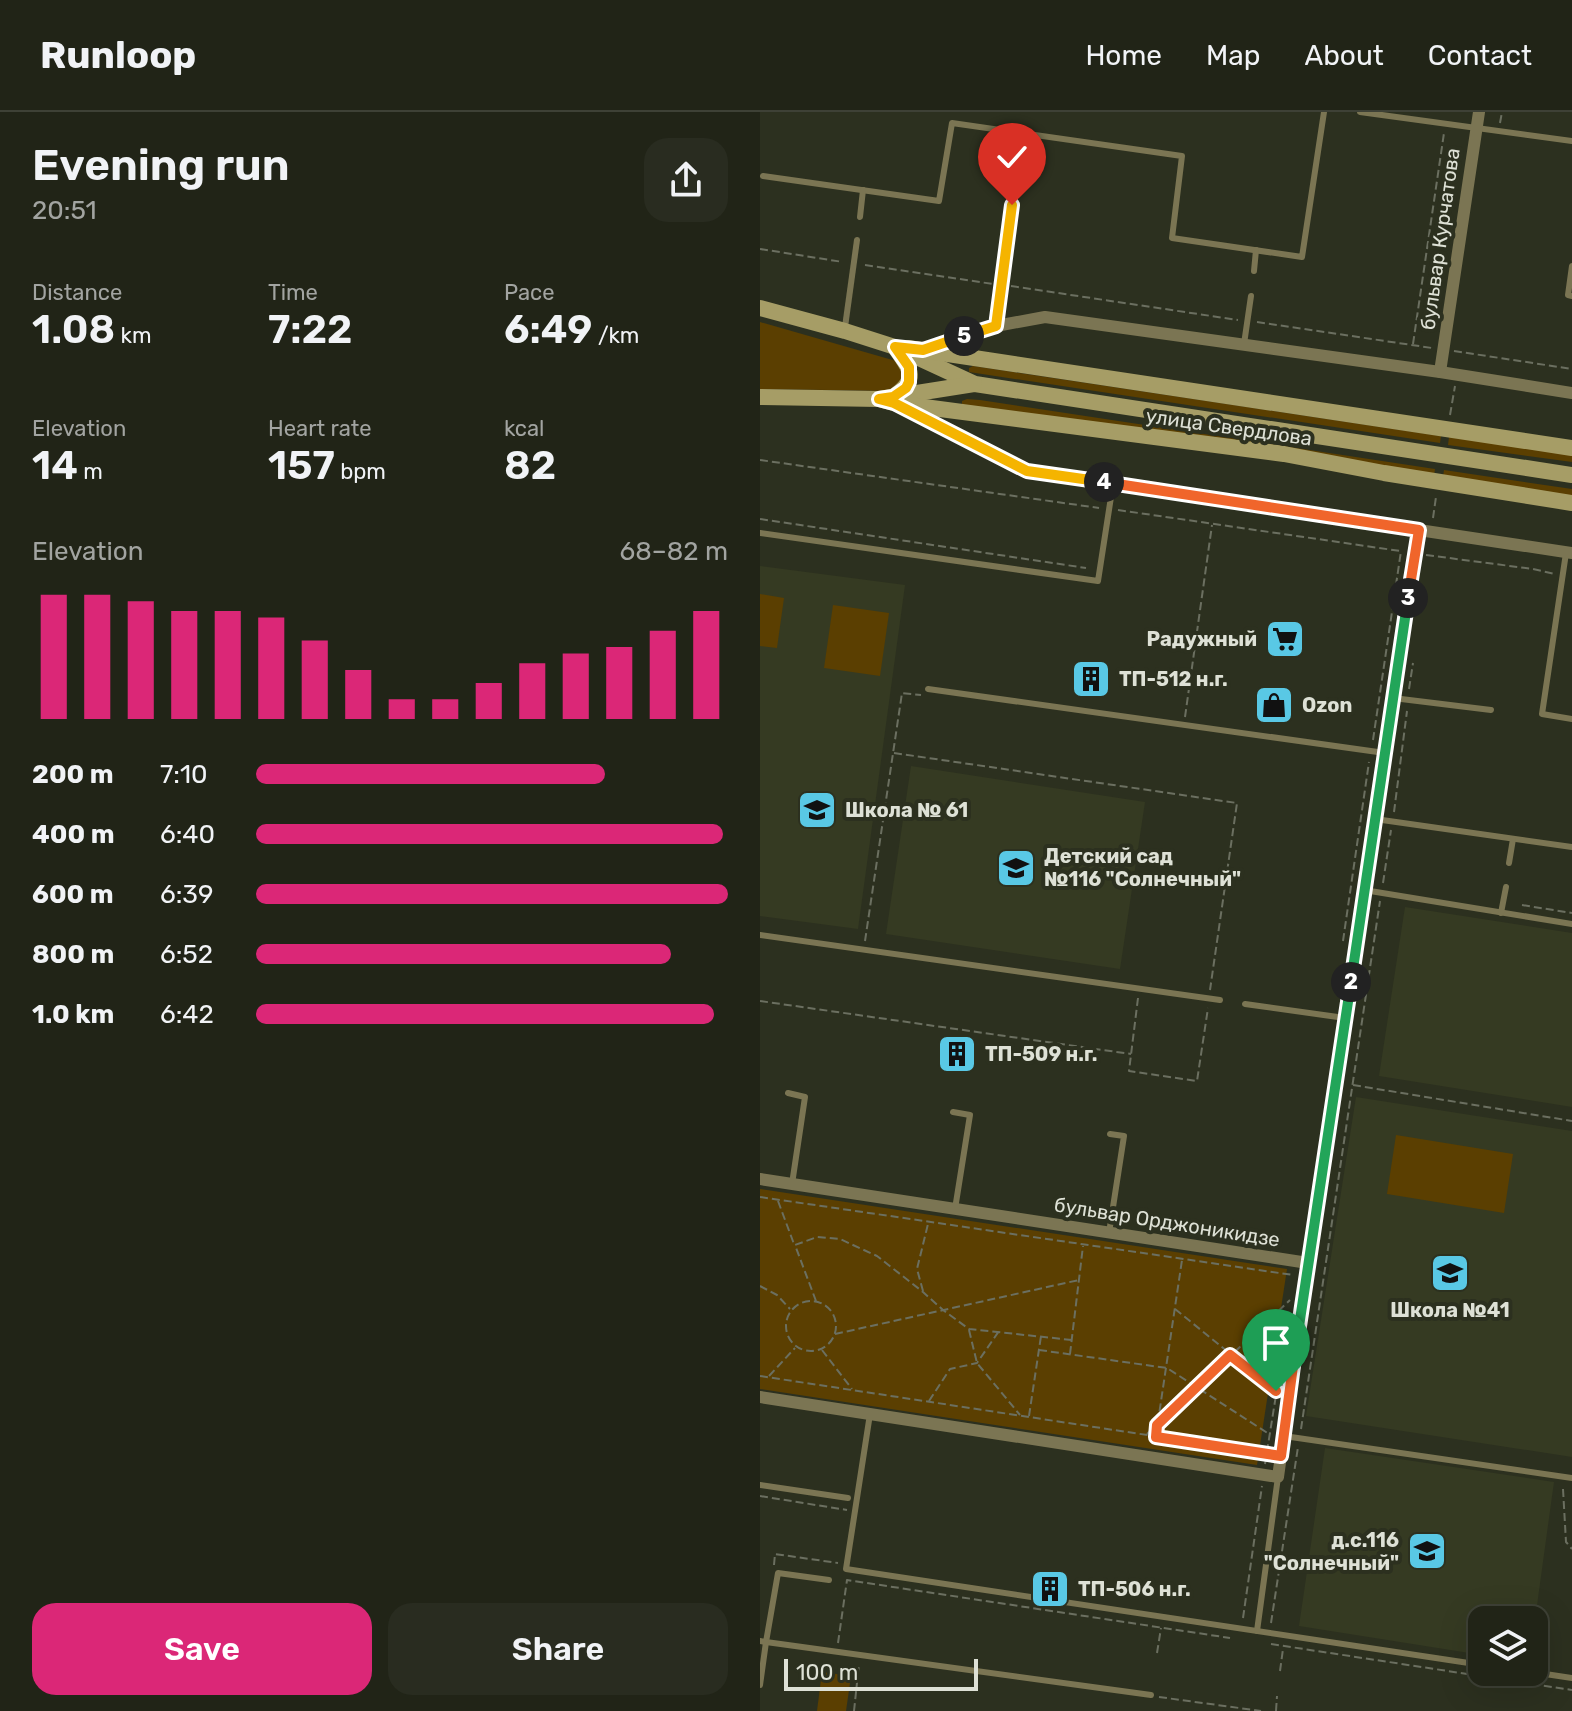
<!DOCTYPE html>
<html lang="en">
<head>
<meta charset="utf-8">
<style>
  body { margin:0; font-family:Rubik,sans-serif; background:#292c20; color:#f1f3f6; height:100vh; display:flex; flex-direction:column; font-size:30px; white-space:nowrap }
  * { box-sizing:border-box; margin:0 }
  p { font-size:26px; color:#a2a4a1 }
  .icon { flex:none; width:44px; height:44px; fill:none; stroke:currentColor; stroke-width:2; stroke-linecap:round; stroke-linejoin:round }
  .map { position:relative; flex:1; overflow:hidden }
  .panel { display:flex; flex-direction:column; background:#212417; width:760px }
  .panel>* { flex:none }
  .fabs { position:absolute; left:708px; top:1494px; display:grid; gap:16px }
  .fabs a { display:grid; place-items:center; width:80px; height:80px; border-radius:16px; background:#212417; box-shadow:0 8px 32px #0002,0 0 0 2px #3e4136; font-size:40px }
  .scale { position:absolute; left:24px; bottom:20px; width:194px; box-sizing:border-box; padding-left:8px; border:4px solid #dee1d6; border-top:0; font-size:22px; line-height:28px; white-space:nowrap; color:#dee1d6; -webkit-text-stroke:6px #2c301f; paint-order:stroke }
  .pin { position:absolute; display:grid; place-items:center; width:68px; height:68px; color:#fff; margin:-82px -34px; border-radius:50% 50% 50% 0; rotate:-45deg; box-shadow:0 0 8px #0007 }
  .pin .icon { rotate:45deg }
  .km { position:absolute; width:40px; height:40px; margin:-20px; border-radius:50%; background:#222; color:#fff; font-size:22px; line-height:40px; text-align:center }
  .round { display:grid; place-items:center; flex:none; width:84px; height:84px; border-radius:24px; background:#292c20 }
  .summary { display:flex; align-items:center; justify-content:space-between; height:136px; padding:0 32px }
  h1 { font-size:44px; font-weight:600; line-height:60px }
  .metrics { display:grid; grid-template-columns:repeat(3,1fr); gap:12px; height:136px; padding:8px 32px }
  .metrics div { display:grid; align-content:center }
  .metrics b { font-size:40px; font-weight:600 }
  .metrics small { font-size:22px; font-weight:400 }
  .metrics p { font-size:22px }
  .chart { height:224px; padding:16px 32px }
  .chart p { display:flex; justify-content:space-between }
  .chart svg { width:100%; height:144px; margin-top:8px; stroke:#db2777; stroke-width:6 }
  .primary-button { display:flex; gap:16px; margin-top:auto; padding:16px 32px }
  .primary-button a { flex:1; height:92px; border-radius:24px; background:#db2777; color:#fff; font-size:32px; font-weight:600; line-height:92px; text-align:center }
  .primary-button a+a { background:#292c20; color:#f1f3f6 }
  ul { padding:0 32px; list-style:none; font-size:26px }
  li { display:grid; grid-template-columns:128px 96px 1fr; align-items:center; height:60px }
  li i { height:20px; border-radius:10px; background:#db2777 }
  header { display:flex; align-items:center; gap:48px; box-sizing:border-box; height:112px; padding:0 40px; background:#212417; border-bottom:2px solid #3e4136 }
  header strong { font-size:38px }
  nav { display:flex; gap:44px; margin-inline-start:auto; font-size:28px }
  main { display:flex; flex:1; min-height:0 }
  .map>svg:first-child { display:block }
</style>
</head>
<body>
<header>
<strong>Runloop</strong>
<nav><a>Home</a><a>Map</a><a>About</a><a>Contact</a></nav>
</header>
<main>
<section class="panel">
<div class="summary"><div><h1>Evening run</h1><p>20:51</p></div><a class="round"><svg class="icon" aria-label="share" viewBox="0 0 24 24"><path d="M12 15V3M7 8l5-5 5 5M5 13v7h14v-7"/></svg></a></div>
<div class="metrics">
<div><p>Distance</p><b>1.08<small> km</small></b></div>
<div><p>Time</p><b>7:22</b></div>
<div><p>Pace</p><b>6:49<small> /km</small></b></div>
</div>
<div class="metrics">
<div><p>Elevation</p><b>14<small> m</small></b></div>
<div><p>Heart rate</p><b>157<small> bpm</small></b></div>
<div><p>kcal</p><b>82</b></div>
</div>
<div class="chart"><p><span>Elevation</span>68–82 m</p>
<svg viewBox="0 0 160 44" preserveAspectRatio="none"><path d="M5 44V6M15 44V6M25 44V8M35 44V11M45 44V11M55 44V13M65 44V20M75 44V29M85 44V38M95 44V38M105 44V33M115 44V27M125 44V24M135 44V22M145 44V17M155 44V11"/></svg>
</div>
<ul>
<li><b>200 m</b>7:10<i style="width:74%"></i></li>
<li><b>400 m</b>6:40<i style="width:99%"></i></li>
<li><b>600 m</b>6:39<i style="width:100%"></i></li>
<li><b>800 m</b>6:52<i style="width:88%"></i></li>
<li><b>1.0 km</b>6:42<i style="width:97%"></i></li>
</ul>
<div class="primary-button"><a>Save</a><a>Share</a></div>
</section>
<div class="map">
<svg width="812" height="1599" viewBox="0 0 812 1599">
  <rect width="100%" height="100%" fill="#2c301f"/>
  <g fill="#353a22">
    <path d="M 0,454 L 145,473 L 98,817 L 0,804 Z"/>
    <path d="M 151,654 L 385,690 L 360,857 L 126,822 Z"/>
    <path d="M 645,795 L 812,821 L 812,995 L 619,964 Z"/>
    <path d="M 596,985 L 812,1019 L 812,1345 L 546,1304 Z"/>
    <path d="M 565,1336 L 794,1370 L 774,1515 L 774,1508 L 722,1508 L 722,1543 L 539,1514 Z"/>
  </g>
  <g fill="#5b3f01">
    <path d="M 0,210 L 136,249 L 145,263 L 132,279 L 0,277 Z"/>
    <path d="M 213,254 L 681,324 L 680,331 L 209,260 L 209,256 Z"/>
    <path d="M 207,287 L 220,288 L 675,357 L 674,364 L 202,293 L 202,289 Z"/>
    <path d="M 689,325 L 812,343 L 812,350 L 688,333 Z"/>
    <path d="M 684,358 L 812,377 L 812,384 L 683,365 Z"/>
    <path d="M 0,482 L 24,486 L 17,536 L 0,534 Z"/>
    <path d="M 73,493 L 129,501 L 120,564 L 64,556 Z"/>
    <path d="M 636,1023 L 753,1042 L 744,1101 L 627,1082 Z"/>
    <path d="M 0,1077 L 527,1157 L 497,1353 L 0,1277 Z"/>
    <path d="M 62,1560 L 91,1564 L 86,1599 L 57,1599 Z"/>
  </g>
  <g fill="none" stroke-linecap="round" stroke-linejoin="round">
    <g stroke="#6b6f60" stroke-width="2" stroke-dasharray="8 4" stroke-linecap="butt">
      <path d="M 740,11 L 742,0"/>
      <path d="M 0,137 L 83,150"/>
      <path d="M 105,153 L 233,172"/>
      <path d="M 251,174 L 478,208"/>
      <path d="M 497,210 L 672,236"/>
      <path d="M 653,232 L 684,21"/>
      <path d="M 694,239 L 812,257"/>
      <path d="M 690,303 L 695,274"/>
      <path d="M 0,348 L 339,396"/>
      <path d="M 358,398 L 640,439"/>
      <path d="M 673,406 L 676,385"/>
      <path d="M 0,407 L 326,456"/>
      <path d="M 666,443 L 773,457 L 795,462"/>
      <path d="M 649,577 L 653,551"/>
      <path d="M 425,605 L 452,413"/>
      <path d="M 613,628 L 641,439"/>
      <path d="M 134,641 L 477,691 L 450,878"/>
      <path d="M 634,700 L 647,599"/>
      <path d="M 623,771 L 631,718"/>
      <path d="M 762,793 L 812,801"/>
      <path d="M 105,829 L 142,581 L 161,583"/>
      <path d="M 583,829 L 609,650"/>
      <path d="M 378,886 L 369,959 L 437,969 L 448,896"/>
      <path d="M 0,889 L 371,942"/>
      <path d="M 593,973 L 812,1009"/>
      <path d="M 0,1085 L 533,1163"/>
      <path d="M 18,1089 L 34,1132"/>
      <path d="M 0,1174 L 17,1183 L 30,1197"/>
      <path d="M 163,1179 L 157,1157 L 168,1112"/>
      <circle cx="51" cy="1214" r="25"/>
      <path d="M 56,1189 L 35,1133 L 57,1125 L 80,1127 L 117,1144 L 163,1180 L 183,1198 L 209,1217 L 312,1228"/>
      <path d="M 415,1197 L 515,1278"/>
      <path d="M 209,1218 L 217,1251 L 260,1303"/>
      <path d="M 75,1222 L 319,1168"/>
      <path d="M 62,1238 L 92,1277"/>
      <path d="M 279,1238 L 407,1256 L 509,1322"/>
      <path d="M 310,1242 L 323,1134"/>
      <path d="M 0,1264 L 505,1341"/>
      <path d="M 9,1264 L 35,1236"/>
      <path d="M 169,1289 L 190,1257 L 217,1251 L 239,1219"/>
      <path d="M 269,1304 L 281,1224"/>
      <path d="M 541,1317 L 620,789"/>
      <path d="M 387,1322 L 530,1188"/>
      <path d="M 396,1323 L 422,1148"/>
      <path d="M 505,1352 L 516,1283"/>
      <path d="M 803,1377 L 806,1430 L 812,1437"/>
      <path d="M 0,1384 L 87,1398"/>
      <path d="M 14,1453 L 15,1442 L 78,1451"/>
      <path d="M 483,1506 L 502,1374"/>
      <path d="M 511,1511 L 538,1335"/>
      <path d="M 78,1531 L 87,1468 L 470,1526"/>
      <path d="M 511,1532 L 812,1578"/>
      <path d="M 397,1541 L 401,1516"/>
      <path d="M 520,1559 L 523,1537"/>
      <path d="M 399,1585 L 501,1599"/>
      <path d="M 94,1599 L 99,1552"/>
      <path d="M 516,1599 L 517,1584"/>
    </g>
    <g stroke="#7b7553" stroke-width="6">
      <path d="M 600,0 L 812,29"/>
      <path d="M 3,64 L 179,89 L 192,11 L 422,44 L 412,126 L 542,145 L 564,0"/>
      <path d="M 100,105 L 103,78"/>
      <path d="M 812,154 L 808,183 L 812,184"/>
      <path d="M 494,159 L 496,138"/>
      <path d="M 236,212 L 252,93"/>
      <path d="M 85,215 L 97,128"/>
      <path d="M 484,232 L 491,184"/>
      <path d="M 0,421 L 338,469 L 353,372"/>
      <path d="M 806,441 L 782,602 L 812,607"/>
      <path d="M 168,577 L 625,641"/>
      <path d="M 633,586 L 731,598"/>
      <path d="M 615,707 L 812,735"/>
      <path d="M 749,751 L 753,727"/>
      <path d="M 604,778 L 812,812"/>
      <path d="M 741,801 L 746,775"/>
      <path d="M 0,823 L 460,888"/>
      <path d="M 485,892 L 585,906"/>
      <path d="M 28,981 L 45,985 L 32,1072"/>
      <path d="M 193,1000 L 210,1003 L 195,1097"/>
      <path d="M 349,1121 L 364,1024 L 350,1022"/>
      <path d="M 110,1302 L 86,1457 L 722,1553"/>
      <path d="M 524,1324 L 812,1366"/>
      <path d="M 0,1373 L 88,1386"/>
      <path d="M 69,1468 L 18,1461 L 6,1530 L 391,1583"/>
      <path d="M 497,1519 L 518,1365"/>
      <path d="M 0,1529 L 6,1530 L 0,1573"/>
      <path d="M 772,1560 L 812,1566"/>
    </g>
    <g stroke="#7b7553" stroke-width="12">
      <path d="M 165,237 L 236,214 L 285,205 L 680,260 L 812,281"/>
      <path d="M 680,260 L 719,0"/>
      <path d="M 141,294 L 267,359 L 812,441"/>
      <path d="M 0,1067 L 548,1151 L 659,418"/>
      <path d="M 0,1285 L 518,1365 L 548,1151"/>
    </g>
    <g stroke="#a69d66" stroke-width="16">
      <path d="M 0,196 L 85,219 L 135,235 L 215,272 L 812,363"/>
      <path d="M 148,236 L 812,336"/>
      <path d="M 0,285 L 119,287 L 214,272"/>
      <path d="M 133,285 C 158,267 152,259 136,237"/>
      <path d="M 119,287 L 134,291 L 524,342 L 624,361 L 812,391"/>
    </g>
  </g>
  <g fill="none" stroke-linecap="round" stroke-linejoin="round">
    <defs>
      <path id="split-1" d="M 516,1279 L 470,1243 L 397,1313 L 396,1325 L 521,1344 L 533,1254"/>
      <path id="split-2" d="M 533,1254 L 591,870"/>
      <path id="split-3" d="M 591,870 L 648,486"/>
      <path id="split-4" d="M 344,370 L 659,418 L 648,486"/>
      <path id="split-5" d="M 204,224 L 163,238 L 135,235 L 149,255 L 149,270 L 146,276 L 133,285 L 119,287 L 134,291 L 267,359 L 344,370"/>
      <path id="split-6" d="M 204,224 L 236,214 L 252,93"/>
    </defs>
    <use href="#split-1" stroke="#fff" stroke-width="16"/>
    <use href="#split-2" stroke="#fff" stroke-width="16"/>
    <use href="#split-3" stroke="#fff" stroke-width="16"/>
    <use href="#split-4" stroke="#fff" stroke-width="16"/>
    <use href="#split-5" stroke="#fff" stroke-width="16"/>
    <use href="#split-6" stroke="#fff" stroke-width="16"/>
    <use href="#split-1" stroke="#f0652b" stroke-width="10"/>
    <use href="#split-2" stroke="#22a559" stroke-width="10"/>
    <use href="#split-3" stroke="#22a559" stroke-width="10"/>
    <use href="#split-4" stroke="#f0652b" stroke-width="10"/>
    <use href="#split-5" stroke="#f5b400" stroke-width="10"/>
    <use href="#split-6" stroke="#f5b400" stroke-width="10"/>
  </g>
  <defs>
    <symbol id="supermarket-square" viewBox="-11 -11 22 22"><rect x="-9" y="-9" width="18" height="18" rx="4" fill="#59c8e5" stroke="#2c301f"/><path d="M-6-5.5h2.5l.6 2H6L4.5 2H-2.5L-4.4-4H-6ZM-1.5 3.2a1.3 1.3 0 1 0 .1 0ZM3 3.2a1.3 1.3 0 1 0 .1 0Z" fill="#111"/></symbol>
    <symbol id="building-square" viewBox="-11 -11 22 22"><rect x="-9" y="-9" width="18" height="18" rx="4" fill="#59c8e5" stroke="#2c301f"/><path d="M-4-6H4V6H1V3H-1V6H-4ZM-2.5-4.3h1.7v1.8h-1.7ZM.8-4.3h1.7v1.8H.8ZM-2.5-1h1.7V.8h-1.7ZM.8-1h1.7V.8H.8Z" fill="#111"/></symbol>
    <symbol id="shop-square" viewBox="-11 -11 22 22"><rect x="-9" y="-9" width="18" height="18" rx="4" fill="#59c8e5" stroke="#2c301f"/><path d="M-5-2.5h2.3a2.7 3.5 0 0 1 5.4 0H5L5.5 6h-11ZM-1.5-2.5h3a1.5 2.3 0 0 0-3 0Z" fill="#111"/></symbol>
    <symbol id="school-square" viewBox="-11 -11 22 22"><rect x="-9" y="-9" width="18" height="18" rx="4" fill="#59c8e5" stroke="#2c301f"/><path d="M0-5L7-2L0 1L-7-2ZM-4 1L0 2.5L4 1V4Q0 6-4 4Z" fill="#111"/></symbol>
  </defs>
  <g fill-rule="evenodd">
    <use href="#supermarket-square" x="503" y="505" width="44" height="44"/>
    <use href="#building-square" x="309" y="545" width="44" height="44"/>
    <use href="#shop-square" x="492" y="571" width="44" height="44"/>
    <use href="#school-square" x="35" y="676" width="44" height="44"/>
    <use href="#school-square" x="234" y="734" width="44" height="44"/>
    <use href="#building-square" x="175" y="920" width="44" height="44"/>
    <use href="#school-square" x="668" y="1139" width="44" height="44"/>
    <use href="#school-square" x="645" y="1417" width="44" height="44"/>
    <use href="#building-square" x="268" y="1455" width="44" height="44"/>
  </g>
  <g text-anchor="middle" stroke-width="8" stroke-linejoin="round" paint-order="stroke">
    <g font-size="20" fill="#dee1d6" stroke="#2c301f">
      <text transform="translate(680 127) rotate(-82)" y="7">бульвар Курчатова</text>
      <text transform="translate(469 315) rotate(8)" y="7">улица Свердлова</text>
      <text transform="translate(407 1110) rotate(9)" y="7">бульвар Орджоникидзе</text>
    </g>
    <g font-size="20" font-weight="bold" fill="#dee1d6" stroke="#2c301f" text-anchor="start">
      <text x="497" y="534" text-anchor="end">Радужный</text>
      <text x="359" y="574">ТП-512 н.г.</text>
      <text x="542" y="600">Ozon</text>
      <text x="85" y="705">Школа № 61</text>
      <text x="284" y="751">Детский сад<tspan x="284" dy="23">№116 "Солнечный"</tspan></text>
      <text x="225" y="949">ТП-509 н.г.</text>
      <text x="690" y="1205" text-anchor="middle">Школа №41</text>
      <text x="639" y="1435" text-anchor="end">д.с.116<tspan x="639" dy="23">"Солнечный"</tspan></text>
      <text x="318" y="1484">ТП-506 н.г.</text>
    </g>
  </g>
</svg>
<div class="fabs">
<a><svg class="icon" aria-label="layers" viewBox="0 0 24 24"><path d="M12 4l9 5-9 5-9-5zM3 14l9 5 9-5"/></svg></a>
</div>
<div class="scale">100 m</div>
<div class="pin" style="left:516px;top:1279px;background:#1e9e55"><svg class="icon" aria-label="arrive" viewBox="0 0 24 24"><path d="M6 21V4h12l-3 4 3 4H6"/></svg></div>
<div class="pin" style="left:252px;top:93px;background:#d93025"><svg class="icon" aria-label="check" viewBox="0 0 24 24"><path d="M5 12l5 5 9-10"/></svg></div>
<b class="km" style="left:591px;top:870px">2</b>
<b class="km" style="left:648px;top:486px">3</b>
<b class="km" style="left:344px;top:370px">4</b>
<b class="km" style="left:204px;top:224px">5</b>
</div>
</main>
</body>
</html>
